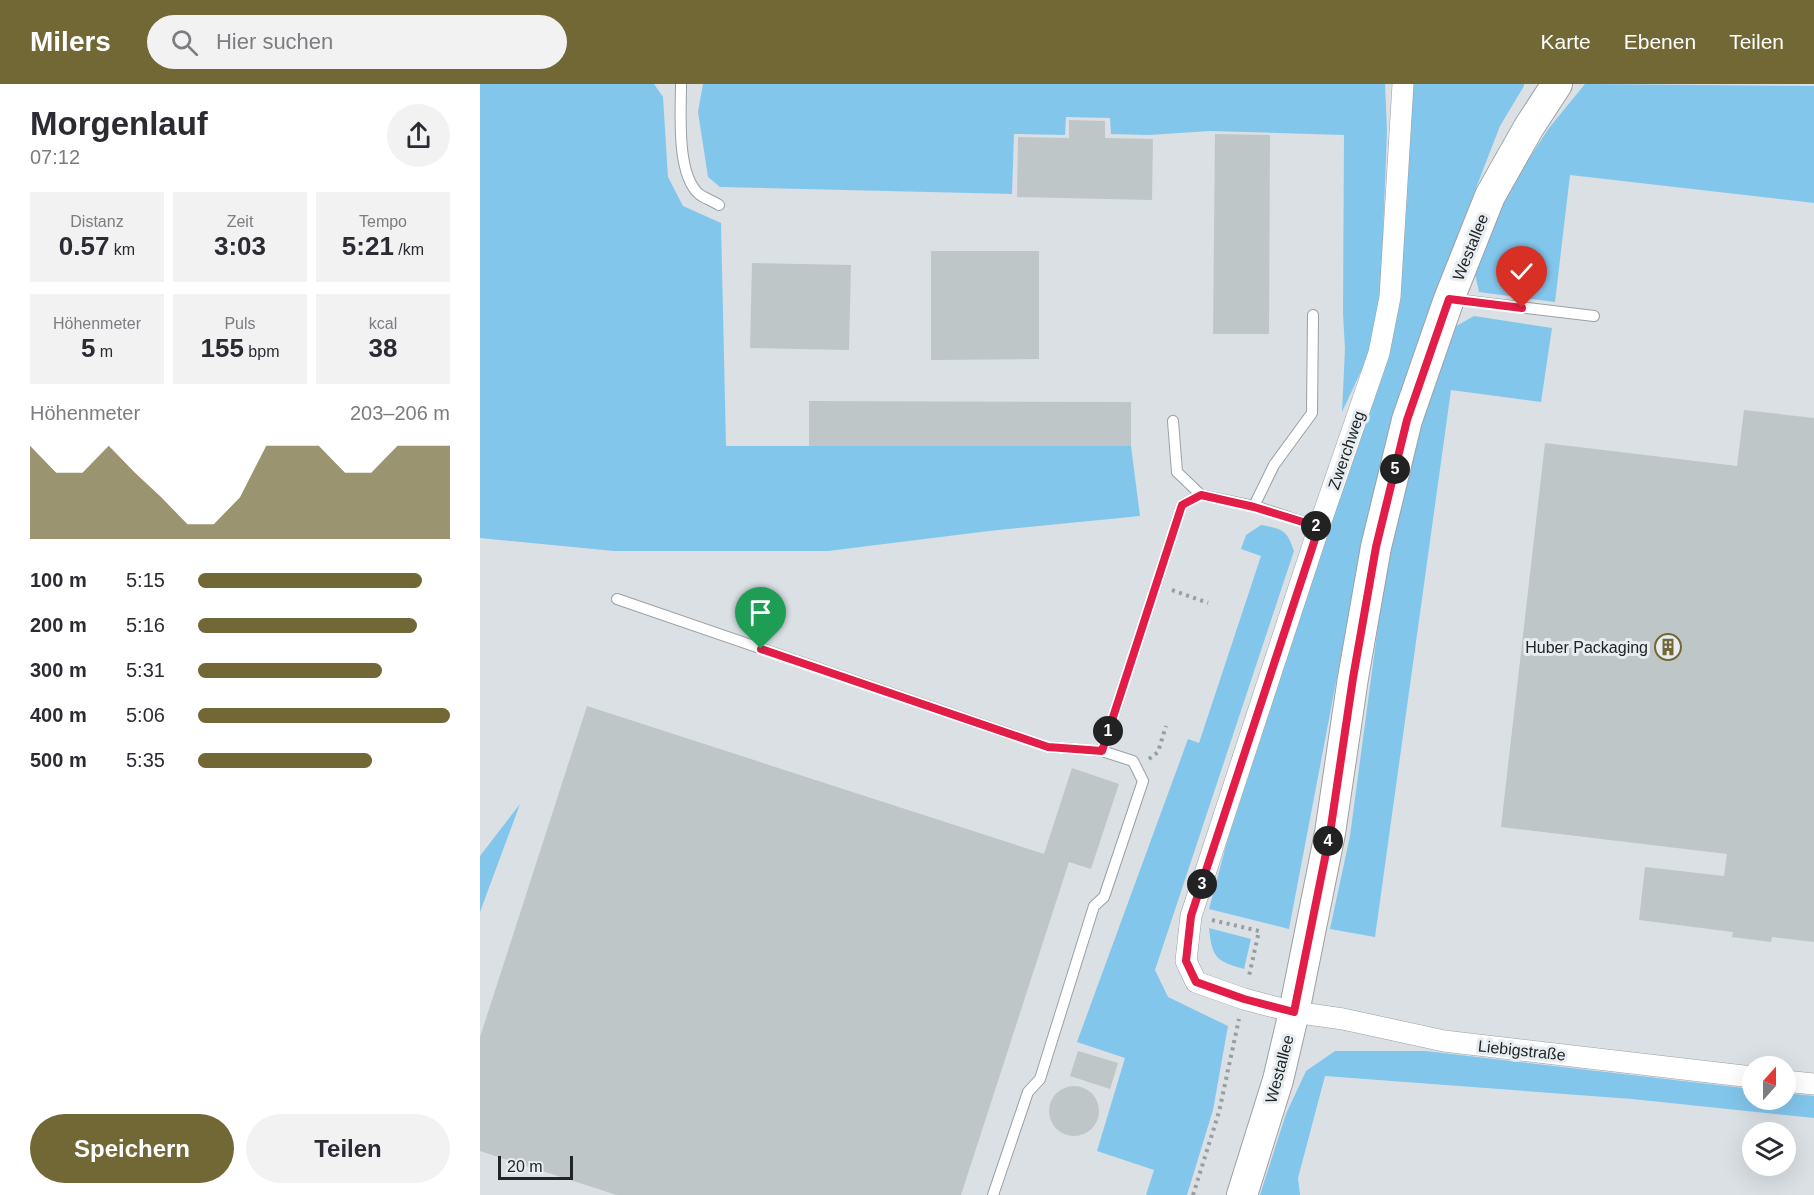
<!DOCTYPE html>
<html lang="de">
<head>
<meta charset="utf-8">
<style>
  body { margin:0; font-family:Helvetica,sans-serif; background:#f2f2f3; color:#2b2b33; height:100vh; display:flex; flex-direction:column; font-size:22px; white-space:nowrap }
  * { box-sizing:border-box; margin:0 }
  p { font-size:20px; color:#7c7c81 }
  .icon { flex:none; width:33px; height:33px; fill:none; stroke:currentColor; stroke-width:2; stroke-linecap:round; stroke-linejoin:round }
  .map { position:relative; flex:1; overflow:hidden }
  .side { display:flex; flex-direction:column; background:#fff; width:480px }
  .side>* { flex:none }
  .needle { width:39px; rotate:21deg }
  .buttons { position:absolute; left:1262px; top:972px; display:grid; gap:12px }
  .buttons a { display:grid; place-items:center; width:54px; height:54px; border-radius:50%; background:#fff; box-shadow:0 6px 24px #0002; font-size:30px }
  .scale { position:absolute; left:18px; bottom:15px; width:75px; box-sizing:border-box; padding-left:6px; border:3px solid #222526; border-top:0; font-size:16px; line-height:21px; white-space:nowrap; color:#222526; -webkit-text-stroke:4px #e7edf1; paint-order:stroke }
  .pin { position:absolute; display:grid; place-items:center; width:51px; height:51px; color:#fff; margin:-62px -26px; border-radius:50% 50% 50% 0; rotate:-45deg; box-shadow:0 0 6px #0007 }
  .pin .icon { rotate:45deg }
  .km { position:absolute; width:30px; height:30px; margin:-15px; border-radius:50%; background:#222; color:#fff; font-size:16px; line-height:30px; text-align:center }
  .round { display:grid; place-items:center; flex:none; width:63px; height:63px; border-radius:32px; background:#f2f2f3 }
  .summary { display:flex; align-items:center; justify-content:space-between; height:102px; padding:0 30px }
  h1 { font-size:33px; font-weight:700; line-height:45px }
  .metrics { display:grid; grid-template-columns:repeat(3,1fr); gap:9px; height:102px; padding:6px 30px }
  .metrics div { display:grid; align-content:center; border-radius:0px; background:#f2f2f3; text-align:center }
  .metrics b { font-size:26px; font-weight:700 }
  .metrics small { font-size:16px; font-weight:400 }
  .metrics p { font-size:16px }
  .chart { height:168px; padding:12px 30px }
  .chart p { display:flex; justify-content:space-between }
  .chart svg { width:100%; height:108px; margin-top:6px; fill:#726835; opacity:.7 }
  .primary-button { display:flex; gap:12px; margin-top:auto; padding:12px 30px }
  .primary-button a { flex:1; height:69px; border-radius:36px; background:#726835; color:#fff; font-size:24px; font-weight:700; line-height:69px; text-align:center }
  .primary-button a+a { background:#f2f2f3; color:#2b2b33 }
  ul { padding:0 30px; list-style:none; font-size:20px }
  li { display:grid; grid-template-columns:96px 72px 1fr; align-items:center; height:45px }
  li i { height:15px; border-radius:8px; background:#726835 }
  header { display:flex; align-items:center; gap:36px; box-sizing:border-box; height:84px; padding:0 30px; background:#726835; color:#fff }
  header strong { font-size:28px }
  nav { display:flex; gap:33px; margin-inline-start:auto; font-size:21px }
  .search { width:420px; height:54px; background:#f2f2f3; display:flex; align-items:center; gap:15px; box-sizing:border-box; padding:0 21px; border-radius:33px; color:#7c7c81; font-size:22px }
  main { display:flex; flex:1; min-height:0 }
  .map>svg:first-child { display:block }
</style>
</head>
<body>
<header>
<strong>Milers</strong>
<div class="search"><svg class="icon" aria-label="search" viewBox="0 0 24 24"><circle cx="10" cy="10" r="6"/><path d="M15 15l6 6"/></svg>Hier suchen</div>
<nav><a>Karte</a><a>Ebenen</a><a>Teilen</a></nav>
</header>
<main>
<section class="side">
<div class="summary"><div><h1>Morgenlauf</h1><p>07:12</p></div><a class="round"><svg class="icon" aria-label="share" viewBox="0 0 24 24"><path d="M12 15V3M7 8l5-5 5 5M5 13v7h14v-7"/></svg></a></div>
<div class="metrics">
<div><p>Distanz</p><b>0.57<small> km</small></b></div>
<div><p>Zeit</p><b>3:03</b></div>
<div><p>Tempo</p><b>5:21<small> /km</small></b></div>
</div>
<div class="metrics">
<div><p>Höhenmeter</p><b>5<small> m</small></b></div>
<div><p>Puls</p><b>155<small> bpm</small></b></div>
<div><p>kcal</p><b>38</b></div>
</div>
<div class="chart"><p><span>Höhenmeter</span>203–206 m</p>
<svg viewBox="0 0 160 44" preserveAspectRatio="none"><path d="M0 44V6L10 17L20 17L30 6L40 17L50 27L60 38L70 38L80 27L90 6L100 6L110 6L120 17L130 17L140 6L150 6L160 6V44z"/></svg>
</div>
<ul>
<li><b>100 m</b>5:15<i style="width:89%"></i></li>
<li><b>200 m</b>5:16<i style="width:87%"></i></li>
<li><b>300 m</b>5:31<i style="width:73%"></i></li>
<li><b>400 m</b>5:06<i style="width:100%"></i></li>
<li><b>500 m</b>5:35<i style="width:69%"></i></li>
</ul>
<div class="primary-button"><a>Speichern</a><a>Teilen</a></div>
</section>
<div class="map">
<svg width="1334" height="1111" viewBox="0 0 1334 1111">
  <rect width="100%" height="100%" fill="#dae0e4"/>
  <g fill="#83c6ec">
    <path d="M 0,0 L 174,0 L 183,13 L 188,93 L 203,122 L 241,139 L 246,362 L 651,362 L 660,432 L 509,447 L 348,467 L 134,467 L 0,454 Z"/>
    <path d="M 223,0 L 905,0 L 907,46 L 901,207 L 891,266 L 862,328 L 865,265 L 863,230 L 864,51 L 730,47 L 669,51 L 631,50 L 630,34 L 586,33 L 585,51 L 534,50 L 532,110 L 240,103 L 228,93 L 218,28 Z"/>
    <path d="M 931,0 L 1044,0 L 1044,2 L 1020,42 L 967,179 L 914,332 L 881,467 L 809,845 L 729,825 L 747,758 L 847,445 L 909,267 Z"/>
    <path d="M 1105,0 L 1334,2 L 1334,119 L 1090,91 L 1075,218 L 999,208 L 994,185 L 1031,102 L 1069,44 Z"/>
    <path d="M 994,232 L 1072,244 L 1061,318 L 971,306 L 895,853 L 850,845 L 870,752 L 908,467 L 939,340 L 971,245 Z"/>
    <path d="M 781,441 C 803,445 807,446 814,467 L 675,886 L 688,913 L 748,942 L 733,1026 L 707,1111 L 666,1111 L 674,1086 L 617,1067 L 645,974 L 597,958 L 708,655 L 719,659 L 781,472 L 761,465 L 766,451 Z"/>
    <path d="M 40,720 L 0,828 L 0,772 Z"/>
    <path d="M 729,844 L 771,855 L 764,885 C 736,877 732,874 729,844 Z"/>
    <path d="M 855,967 L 946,967 L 1272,1005 L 1272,1016 L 1305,1016 L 1305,1009 L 1334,1012 L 1334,1034 L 1152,1015 L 845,992 L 818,1094 L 820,1111 L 780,1111 L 806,1030 L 826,987 Z"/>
  </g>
  <g fill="#bfc6c7">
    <path d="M 589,36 L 625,37 L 625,54 L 673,55 L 672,116 L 537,113 L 538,53 L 589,54 Z"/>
    <path d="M 735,50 L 790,51 L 789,250 L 733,250 Z"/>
    <path d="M 451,167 L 559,167 L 559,275 L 451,276 Z"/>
    <path d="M 272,179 L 371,181 L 369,266 L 270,264 Z"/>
    <path d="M 329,317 L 651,318 L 651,362 L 329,362 Z"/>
    <path d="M 1264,326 L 1334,334 L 1334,858 L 1292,853 L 1291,858 L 1252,853 L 1253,848 L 1159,836 L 1165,783 L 1244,792 L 1247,770 L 1021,743 L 1065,359 L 1257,382 Z"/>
    <path d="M 107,622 L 564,770 L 592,684 L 639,700 L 611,785 L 589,778 L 481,1111 L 137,1111 L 0,1067 L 0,953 Z"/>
    <path d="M 598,967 L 638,979 L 630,1005 L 590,992 Z"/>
    <circle cx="594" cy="1027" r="25"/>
  </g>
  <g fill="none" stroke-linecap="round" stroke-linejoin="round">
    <defs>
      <g id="lane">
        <path d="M 201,0 C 201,28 196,90 219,110 C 224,114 233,117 239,121"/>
        <path d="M 972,215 L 1114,232"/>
        <path d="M 693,337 L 697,388 L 721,411 L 774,422 L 839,443"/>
        <path d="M 774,422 L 794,381 L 832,329 L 833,231"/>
        <path d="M 137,515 L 568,663 L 622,667 L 653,677 L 663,697 L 624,813 L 614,822 L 560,995 L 548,1008 L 513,1111"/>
        <path d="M 622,667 L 702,421 L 721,411"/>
      </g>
      <g id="street">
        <path d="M 923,0 L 910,213 L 899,269 L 839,443 L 711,832 L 706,877 L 716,898 L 764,915 L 814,928 L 863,935 L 964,957 L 1272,993"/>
        <path d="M 1305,997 L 1334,1000"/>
      </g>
      <path id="secondary" d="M 762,1111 L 798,996 L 814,928 L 850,749 L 873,594 L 896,463 L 927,336 L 969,215 L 1010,112 L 1049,43 L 1077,0"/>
    </defs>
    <use href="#lane" stroke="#9ba0a3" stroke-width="12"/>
    <use href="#street" stroke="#9ba0a3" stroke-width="22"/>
    <use href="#secondary" stroke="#9ba0a3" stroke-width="32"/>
    <g stroke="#989da0" stroke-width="4" stroke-dasharray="3 4.5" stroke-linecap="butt">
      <path d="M 692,506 L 728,519"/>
      <path d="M 669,675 L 678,668 L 686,642"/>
      <path d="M 732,836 L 779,847 L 769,892"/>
      <path d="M 713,1111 L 739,1028 L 759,935"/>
    </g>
    <use href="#lane" stroke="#fff" stroke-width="10"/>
    <use href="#street" stroke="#fff" stroke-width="21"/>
    <use href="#secondary" stroke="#fff" stroke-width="30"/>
  </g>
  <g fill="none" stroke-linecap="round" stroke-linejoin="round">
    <defs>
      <path id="route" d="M 281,565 L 568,663 L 622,667 L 702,421 L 721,411 L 774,423 L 839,443 L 711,832 L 706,877 L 716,898 L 764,915 L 814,928 L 850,749 L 873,594 L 896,463 L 927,336 L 969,215 L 1042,224"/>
    </defs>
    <use href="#route" stroke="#fff" stroke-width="12"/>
    <use href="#route" stroke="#e11d48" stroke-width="8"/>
  </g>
  <defs>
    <symbol id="building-ring" viewBox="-11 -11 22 22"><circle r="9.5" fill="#e7edf1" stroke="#726835" stroke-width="1.5"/><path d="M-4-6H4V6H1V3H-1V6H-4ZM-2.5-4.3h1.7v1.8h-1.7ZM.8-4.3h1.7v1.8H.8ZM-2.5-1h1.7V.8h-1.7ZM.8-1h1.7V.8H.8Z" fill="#726835"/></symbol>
  </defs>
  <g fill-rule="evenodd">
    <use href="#building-ring" x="1173" y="548" width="30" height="30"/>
  </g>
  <g text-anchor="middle" stroke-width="6" stroke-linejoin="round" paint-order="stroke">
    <g font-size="16" fill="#222526" stroke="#e7edf1">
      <text transform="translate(990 163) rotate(-68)" y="6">Westallee</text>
      <text transform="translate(866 366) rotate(-71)" y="6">Zwerchweg</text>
      <text transform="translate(1042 966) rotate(6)" y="6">Liebigstraße</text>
      <text transform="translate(799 985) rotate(-75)" y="6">Westallee</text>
    </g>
    <g font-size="16" fill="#222526" stroke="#e7edf1" text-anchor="end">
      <text x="1168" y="569">Huber Packaging</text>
    </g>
  </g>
</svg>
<div class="buttons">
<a><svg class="needle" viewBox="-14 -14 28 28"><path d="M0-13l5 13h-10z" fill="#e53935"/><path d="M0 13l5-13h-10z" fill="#7c7c81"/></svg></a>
<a><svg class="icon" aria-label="layers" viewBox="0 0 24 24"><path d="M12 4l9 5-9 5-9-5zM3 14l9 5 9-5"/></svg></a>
</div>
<div class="scale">20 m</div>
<div class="pin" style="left:281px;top:565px;background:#1e9e55"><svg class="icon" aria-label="arrive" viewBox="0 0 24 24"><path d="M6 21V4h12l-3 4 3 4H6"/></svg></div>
<div class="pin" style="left:1042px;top:224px;background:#d93025"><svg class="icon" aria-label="check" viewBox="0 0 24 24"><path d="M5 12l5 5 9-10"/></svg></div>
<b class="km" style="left:628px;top:647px">1</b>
<b class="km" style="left:836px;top:442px">2</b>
<b class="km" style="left:722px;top:800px">3</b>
<b class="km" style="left:848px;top:757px">4</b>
<b class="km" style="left:915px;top:385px">5</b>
</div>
</main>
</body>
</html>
